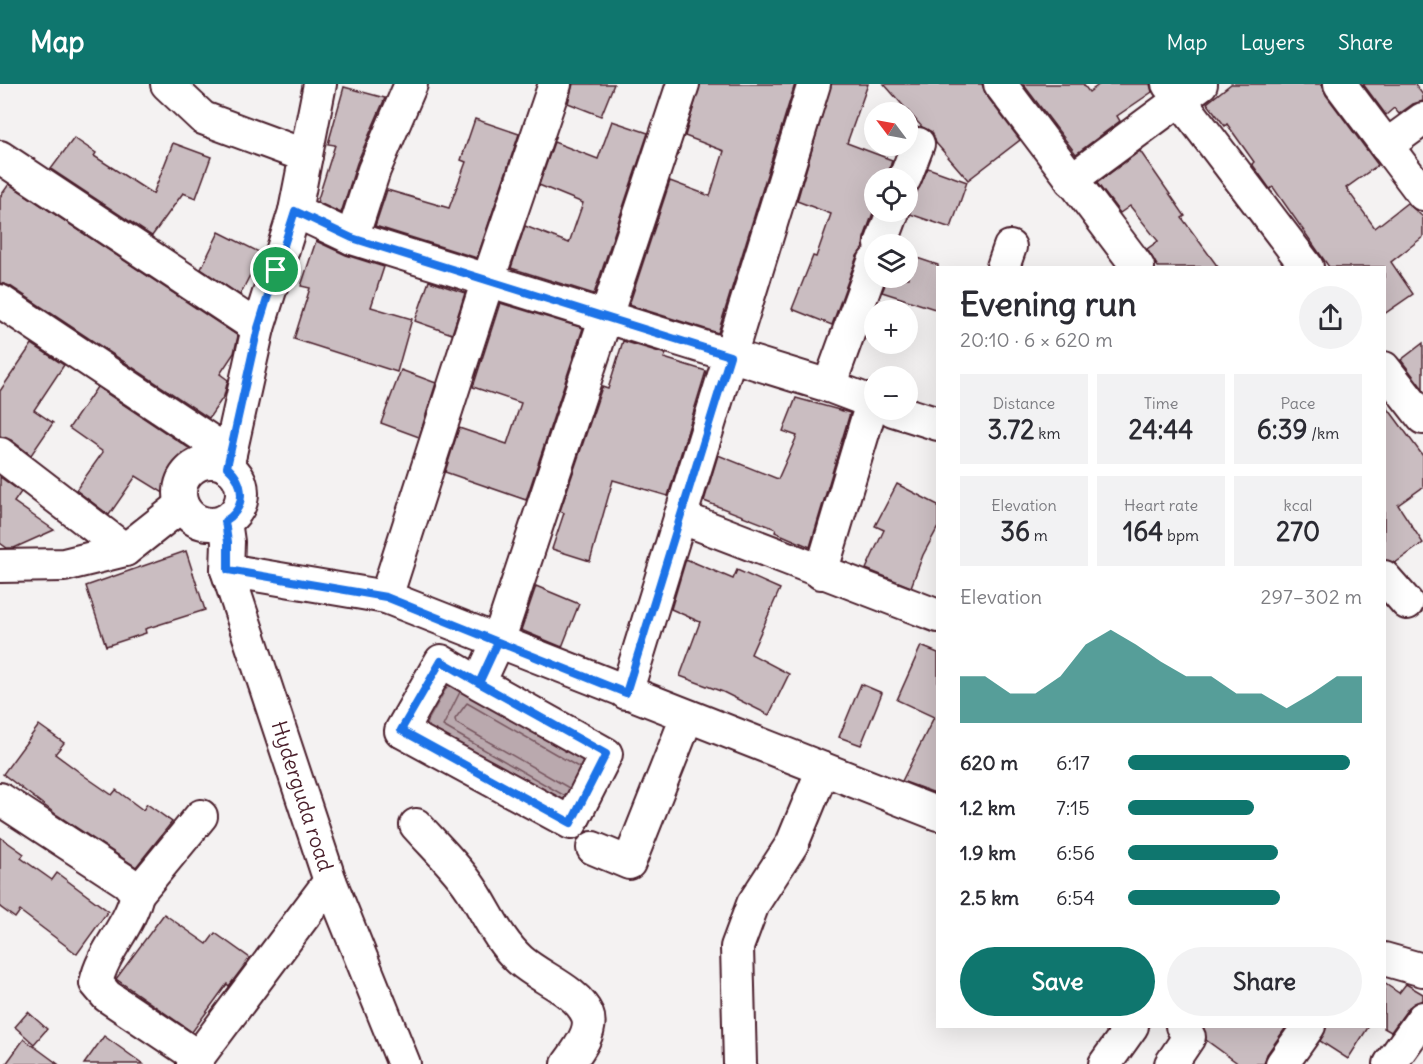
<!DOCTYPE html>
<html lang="en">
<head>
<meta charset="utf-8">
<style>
  body { margin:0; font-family:Delius,sans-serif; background:#f2f2f3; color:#2b2b33; height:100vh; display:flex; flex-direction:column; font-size:22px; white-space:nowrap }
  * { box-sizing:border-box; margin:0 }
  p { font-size:20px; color:#7c7c81 }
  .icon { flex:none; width:33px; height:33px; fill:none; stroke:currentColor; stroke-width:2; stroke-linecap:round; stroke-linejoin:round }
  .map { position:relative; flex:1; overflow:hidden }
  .sheet { position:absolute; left:936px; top:182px; width:450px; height:762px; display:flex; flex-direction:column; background:#fff; border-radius:0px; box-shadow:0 6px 24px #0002 }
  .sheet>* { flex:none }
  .needle { width:39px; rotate:302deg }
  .fabs { position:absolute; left:864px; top:18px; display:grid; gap:12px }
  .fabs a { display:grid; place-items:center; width:54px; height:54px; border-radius:50%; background:#fff; box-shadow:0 6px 24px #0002; font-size:30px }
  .pin { position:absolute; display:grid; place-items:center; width:51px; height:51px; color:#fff; margin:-26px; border:3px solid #fff; border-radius:50%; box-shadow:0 2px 6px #0007 }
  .round { display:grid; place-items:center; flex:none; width:63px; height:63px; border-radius:32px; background:#f2f2f3 }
  .head { display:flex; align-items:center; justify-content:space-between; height:102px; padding:0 24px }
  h1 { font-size:33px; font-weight:800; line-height:45px }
  .figures { display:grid; grid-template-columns:repeat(3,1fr); gap:9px; height:102px; padding:6px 24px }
  .figures div { display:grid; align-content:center; border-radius:0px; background:#f2f2f3; text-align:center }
  .figures b { font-size:26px; font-weight:800 }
  .figures small { font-size:16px; font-weight:400 }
  .figures p { font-size:16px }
  .chart { height:168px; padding:12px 24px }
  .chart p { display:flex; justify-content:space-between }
  .chart svg { width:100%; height:108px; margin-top:6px; fill:#0f766e; opacity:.7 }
  .action { display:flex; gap:12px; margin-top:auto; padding:12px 24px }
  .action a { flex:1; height:69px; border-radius:36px; background:#0f766e; color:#fff; font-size:24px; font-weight:800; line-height:69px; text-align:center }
  .action a+a { background:#f2f2f3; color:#2b2b33 }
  ul { padding:0 24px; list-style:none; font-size:20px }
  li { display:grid; grid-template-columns:96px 72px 1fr; align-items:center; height:45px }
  li i { height:15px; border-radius:8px; background:#0f766e }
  header { display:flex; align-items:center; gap:36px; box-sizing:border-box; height:84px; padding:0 30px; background:#0f766e; color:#fff }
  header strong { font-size:28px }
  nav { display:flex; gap:33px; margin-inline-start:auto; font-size:21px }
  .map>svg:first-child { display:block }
</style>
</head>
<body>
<header>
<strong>Map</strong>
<nav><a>Map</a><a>Layers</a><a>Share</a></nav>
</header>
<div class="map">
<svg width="1423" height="980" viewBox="0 0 1423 980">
  <rect width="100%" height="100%" fill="#f4f2f2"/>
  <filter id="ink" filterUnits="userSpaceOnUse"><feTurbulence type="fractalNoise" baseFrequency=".0167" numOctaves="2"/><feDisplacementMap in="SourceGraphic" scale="12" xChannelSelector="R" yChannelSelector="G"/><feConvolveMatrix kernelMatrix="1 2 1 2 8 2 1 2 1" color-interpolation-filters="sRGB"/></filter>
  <g filter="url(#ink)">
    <path fill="#baa9ae" stroke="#8d727a" stroke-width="1.5" d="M 456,587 L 614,677 L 579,736 L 423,646 Z"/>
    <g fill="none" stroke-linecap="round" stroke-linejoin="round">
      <g stroke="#77565f" stroke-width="1.5">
        <path d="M 460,608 L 443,642 L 565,712"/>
        <path d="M 569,704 L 456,639 L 455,635 L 467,619 L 580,684"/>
      </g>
    </g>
    <g fill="#cabdc1" stroke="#4a1f2b" stroke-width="1.5">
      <path d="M 573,0 L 614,0 L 601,32 L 568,19 Z"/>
      <path d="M 700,0 L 795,0 L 718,249 L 629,221 L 670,97 L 710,112 L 724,67 L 685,52 Z"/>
      <path d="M 831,0 L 868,0 L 847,59 L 892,76 L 887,94 L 874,94 L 874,126 L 864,154 L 863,164 L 857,172 L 832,241 L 792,225 L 813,172 L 816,173 L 831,130 L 797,117 Z"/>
      <path d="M 884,0 L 982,0 L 986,11 L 1020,56 L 968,96 L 936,59 L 932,48 L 922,43 Z"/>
      <path d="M 1023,0 L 1083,0 L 1089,8 L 1100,0 L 1150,0 L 1152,8 L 1117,32 L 1120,37 L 1076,70 Z"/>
      <path d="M 1231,0 L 1322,0 L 1326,11 L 1378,81 L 1346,104 L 1375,144 L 1407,119 L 1423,133 L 1423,153 L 1391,178 L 1413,210 L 1384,230 L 1384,183 L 1329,183 L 1273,103 L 1270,105 L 1252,80 L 1254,78 L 1227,40 L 1225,42 L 1207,19 Z"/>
      <path d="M 1363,0 L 1415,0 L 1423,11 L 1423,17 L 1413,20 L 1399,30 L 1394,24 L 1386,31 Z"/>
      <path d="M 344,3 L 385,14 L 357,79 L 341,129 L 317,118 L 335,61 L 328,60 Z"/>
      <path d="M 475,35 L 519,50 L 477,174 L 375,142 L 387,106 L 449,124 L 466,78 L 461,76 Z"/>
      <path d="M 612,37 L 648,49 L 594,210 L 511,184 L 525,142 L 569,159 L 583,119 L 539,101 L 554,58 L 598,75 Z"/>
      <path d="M 74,54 L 96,69 L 94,72 L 153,110 L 173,59 L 211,73 L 196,114 L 183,109 L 152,152 L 51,85 Z"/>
      <path d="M 1140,67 L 1185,132 L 1182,134 L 1218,183 L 1158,183 L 1147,165 L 1158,157 L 1130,122 L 1120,129 L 1097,99 Z"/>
      <path d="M 928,84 L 967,98 L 951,144 L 910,130 L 908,112 L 917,108 Z"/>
      <path d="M 9,100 L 238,252 L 234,269 L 220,290 L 228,296 L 224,312 L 209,334 L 10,202 L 0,199 L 0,113 Z"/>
      <path d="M 219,148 L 261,169 L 240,211 L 201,185 Z"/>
      <path d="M 316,157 L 346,171 L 384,183 L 371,223 L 412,235 L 397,288 L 294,255 L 310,204 L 301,202 Z"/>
      <path d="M 908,171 L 938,181 L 938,226 L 882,208 L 888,194 L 908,194 Z"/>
      <path d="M 429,197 L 465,209 L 452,250 L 415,237 Z"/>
      <path d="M 500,219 L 583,244 L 526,416 L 445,388 L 459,344 L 507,360 L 521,319 L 473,303 Z"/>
      <path d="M 623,257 L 666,270 L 664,274 L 706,287 L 668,412 L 613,396 L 590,477 L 552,465 L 564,429 L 560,427 L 602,303 L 608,305 Z"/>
      <path d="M 1423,259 L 1423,305 L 1401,276 Z"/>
      <path d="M 32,260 L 64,281 L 34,326 L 53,339 L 31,371 L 11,356 L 0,352 L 0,307 Z"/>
      <path d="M 401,286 L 436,299 L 419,353 L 381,339 Z"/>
      <path d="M 97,303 L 190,365 L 165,410 L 136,392 L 109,431 L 76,406 L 103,368 L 69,344 Z"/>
      <path d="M 796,314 L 850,329 L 810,463 L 775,448 L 776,445 L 704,417 L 718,371 L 778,395 L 797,352 L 783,347 Z"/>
      <path d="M 1384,319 L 1423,372 L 1423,403 L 1398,421 L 1423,459 L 1395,479 L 1384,476 Z"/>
      <path d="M 0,393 L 21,408 L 14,418 L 54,446 L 14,464 L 7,464 L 0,459 Z"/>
      <path d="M 897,400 L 938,421 L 938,443 L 923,471 L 911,503 L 866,485 L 884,446 L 875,442 Z"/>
      <path d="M 186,467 L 205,526 L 145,545 L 146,549 L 106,562 L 86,502 Z"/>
      <path d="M 686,475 L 733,495 L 737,486 L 780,505 L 751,570 L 789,590 L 769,631 L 723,608 L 680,592 L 700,538 L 671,525 Z"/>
      <path d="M 536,502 L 579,520 L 562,563 L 521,546 Z"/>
      <path d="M 921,562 L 938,569 L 938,710 L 902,697 L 934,633 L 897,616 Z"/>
      <path d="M 861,600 L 882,609 L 861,661 L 839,653 Z"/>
      <path d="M 39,641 L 64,659 L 55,670 L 86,693 L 112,711 L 116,706 L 143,726 L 147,720 L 172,738 L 136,783 L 57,731 L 3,690 Z"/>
      <path d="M 0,753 L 24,770 L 21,774 L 52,796 L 57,789 L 108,827 L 77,870 L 20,827 L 15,834 L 0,823 Z"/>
      <path d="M 164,830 L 207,860 L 215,849 L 250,874 L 229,902 L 227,900 L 192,948 L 116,895 Z"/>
      <path d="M 1384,899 L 1399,909 L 1406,900 L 1423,910 L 1423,916 L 1409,923 L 1391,948 L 1384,944 Z"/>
      <path d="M 28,928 L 47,945 L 34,960 L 15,943 Z"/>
      <path d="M 1203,942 L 1287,942 L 1267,970 L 1264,980 L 1239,980 L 1206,956 Z"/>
      <path d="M 1327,942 L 1369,942 L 1348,975 L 1320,957 Z"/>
      <path d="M 104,952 L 143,980 L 84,980 Z"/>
      <path d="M 24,955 L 58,980 L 6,980 Z"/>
    </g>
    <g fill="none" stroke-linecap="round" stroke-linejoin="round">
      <defs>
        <g id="minor">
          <path d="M 167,0 L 203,34 L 306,72"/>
          <path d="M 1000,0 L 1138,183"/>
          <path d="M 1168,0 L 1307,183"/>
          <path d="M 1340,0 L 1423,110"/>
          <path d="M 1386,62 L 1423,35"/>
          <path d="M 0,73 L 258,244"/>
          <path d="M 905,94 L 918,60"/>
          <path d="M 1071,96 L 1201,0"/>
          <path d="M 295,127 L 352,154 L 829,302 L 874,319"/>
          <path d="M 352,154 L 374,86 L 411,0"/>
          <path d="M 881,160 L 893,128"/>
          <path d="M 1003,183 L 1010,163"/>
          <path d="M 0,217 L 230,370"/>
          <path d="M 1384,284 L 1423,334"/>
          <path d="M 829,302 L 874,178"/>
          <path d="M 893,326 L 938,340"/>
          <path d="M 0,370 L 125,466"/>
          <circle cx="211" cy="409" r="31"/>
          <path d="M 227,383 L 258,244 L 295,127 L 320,0"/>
          <path d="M 680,433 L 938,532"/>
          <path d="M 225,437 L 228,458 L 227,486 L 330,797 L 404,980"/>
          <path d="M 0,482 L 64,481 L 125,466 L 182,421"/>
          <path d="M 227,486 L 386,513 L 938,730"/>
          <path d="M 821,489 L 872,319"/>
          <path d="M 1384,493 L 1407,519"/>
          <path d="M 386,513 L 488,196 L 555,0"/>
          <path d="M 479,599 L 606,670 L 571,739 L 401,647 L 441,577 L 479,599 L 498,558 L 683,0"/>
          <path d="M 626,609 L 814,0"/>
          <path d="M 0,715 L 127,798 L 137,810 C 130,843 103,866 96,899 L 107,912 L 198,973"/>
          <path d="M 416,741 C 433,760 453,779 468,800 C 486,825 496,854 520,876 C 540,894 576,906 587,930 C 594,946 577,968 568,980"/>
          <path d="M 593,764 L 629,779 L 687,633"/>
          <path d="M 137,810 L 201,732"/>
          <path d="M 1384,875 L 1423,886"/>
          <path d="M 193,980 L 330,797"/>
          <path d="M 740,980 L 737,863 L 753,820 L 792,760 L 823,685"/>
          <path d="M 1105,980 L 1132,942"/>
          <path d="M 1171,980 L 1189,953 L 1182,942"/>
          <path d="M 1282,980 L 1309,942"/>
          <path d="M 1390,980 L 1423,934"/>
        </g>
      </defs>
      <use href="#minor" stroke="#4a1f2b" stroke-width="36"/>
      <use href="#minor" stroke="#fff" stroke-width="32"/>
    </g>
  </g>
  <g fill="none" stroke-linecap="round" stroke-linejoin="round" filter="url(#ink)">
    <defs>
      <path id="route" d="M 276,186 L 258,244 L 227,383 C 245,398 247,424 225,437 L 228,458 L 228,486 L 386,513 L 498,558 L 479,599 L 441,577 L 401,646 L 571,739 L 606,670 L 479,599 L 498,558 L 626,609 L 730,272 L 352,154 L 295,127 L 276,186"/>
    </defs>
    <use href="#route" stroke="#fff" stroke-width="12"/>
    <use href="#route" stroke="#1a73e8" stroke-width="8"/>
  </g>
  <g text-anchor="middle" stroke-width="4.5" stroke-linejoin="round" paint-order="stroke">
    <g font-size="21" fill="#4a1f2b" stroke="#fff">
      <text transform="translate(302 712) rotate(72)" y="7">Hyderguda road</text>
    </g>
  </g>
</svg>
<div class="fabs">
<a><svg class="needle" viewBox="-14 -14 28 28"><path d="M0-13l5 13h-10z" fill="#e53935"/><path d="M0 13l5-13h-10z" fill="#7c7c81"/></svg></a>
<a><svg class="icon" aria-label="locate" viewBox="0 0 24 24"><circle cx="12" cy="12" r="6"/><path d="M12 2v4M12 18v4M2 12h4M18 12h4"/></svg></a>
<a><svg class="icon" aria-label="layers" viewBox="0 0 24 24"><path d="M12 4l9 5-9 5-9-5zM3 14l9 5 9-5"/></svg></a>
<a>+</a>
<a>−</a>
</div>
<div class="pin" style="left:276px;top:186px;background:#1e9e55"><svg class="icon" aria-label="arrive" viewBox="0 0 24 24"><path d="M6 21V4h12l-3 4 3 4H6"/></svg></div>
<section class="sheet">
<div class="head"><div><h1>Evening run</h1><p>20:10 · 6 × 620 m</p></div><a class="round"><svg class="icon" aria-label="share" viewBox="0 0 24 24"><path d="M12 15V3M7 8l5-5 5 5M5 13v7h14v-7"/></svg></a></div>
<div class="figures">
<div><p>Distance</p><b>3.72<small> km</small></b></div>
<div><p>Time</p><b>24:44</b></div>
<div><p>Pace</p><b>6:39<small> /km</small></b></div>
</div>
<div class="figures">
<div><p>Elevation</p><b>36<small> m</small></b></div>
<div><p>Heart rate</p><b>164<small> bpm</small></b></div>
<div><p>kcal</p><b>270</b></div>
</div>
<div class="chart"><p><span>Elevation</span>297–302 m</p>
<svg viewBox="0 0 160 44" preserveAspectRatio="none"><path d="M0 44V25L10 25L20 32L30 32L40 25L50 12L60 6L70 12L80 19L90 25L100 25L110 32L120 32L130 38L140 32L150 25L160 25V44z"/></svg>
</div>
<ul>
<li><b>620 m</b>6:17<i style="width:95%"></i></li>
<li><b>1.2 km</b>7:15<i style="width:54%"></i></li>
<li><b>1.9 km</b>6:56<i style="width:64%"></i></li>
<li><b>2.5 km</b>6:54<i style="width:65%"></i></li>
</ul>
<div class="action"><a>Save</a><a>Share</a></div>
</section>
</div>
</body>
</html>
